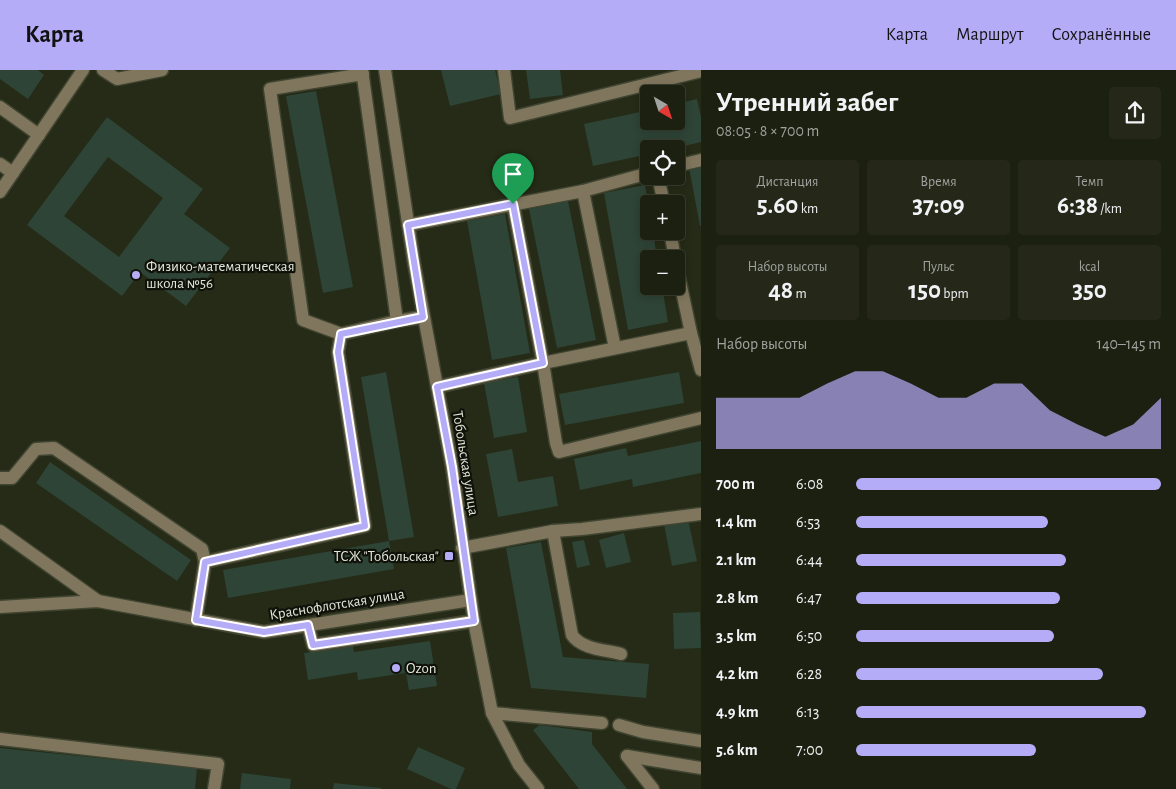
<!DOCTYPE html>
<html lang="ru">
<head>
<meta charset="utf-8">
<style>
  body { margin:0; font-family:"Alegreya Sans",sans-serif; background:#252819; color:#f1f3f6; height:100vh; display:flex; flex-direction:column; font-size:19px; white-space:nowrap }
  * { box-sizing:border-box; margin:0 }
  p { font-size:16px; color:#a0a39f }
  .icon { flex:none; width:28px; height:28px; fill:none; stroke:currentColor; stroke-width:2; stroke-linecap:round; stroke-linejoin:round }
  .map { position:relative; flex:1; overflow:hidden }
  .sheet { display:flex; flex-direction:column; background:#1c2010; width:475px }
  .sheet>* { flex:none }
  .needle { width:32px; rotate:141deg }
  .controls { position:absolute; left:640px; top:15px; display:grid; gap:10px }
  .controls a { display:grid; place-items:center; width:45px; height:45px; border-radius:5px; background:#1c2010; box-shadow:0 2px 8px #0003,0 0 0 1px #3a3e30; font-size:25px }
  .pin { position:absolute; display:grid; place-items:center; width:42px; height:42px; color:#fff; margin:-51px -21px; border-radius:50% 50% 50% 0; rotate:-45deg; box-shadow:0 0 5px #0007 }
  .pin .icon { rotate:45deg }
  .round { display:grid; place-items:center; flex:none; width:52px; height:52px; border-radius:5px; background:#252819 }
  .overview { display:flex; align-items:center; justify-content:space-between; height:85px; padding:0 15px }
  h1 { font-size:28px; font-weight:700; line-height:38px }
  .stats { display:grid; grid-template-columns:repeat(3,1fr); gap:8px; height:85px; padding:5px 15px }
  .stats div { display:grid; align-content:center; border-radius:5px; background:#252819; text-align:center }
  .stats b { font-size:25px; font-weight:700 }
  .stats small { font-size:14px; font-weight:400 }
  .stats p { font-size:14px }
  .chart { height:140px; padding:10px 15px }
  .chart p { display:flex; justify-content:space-between }
  .chart svg { width:100%; height:90px; margin-top:5px; fill:#b5acf8; opacity:.7 }
  ul { padding:0 15px; list-style:none; font-size:16px }
  li { display:grid; grid-template-columns:80px 60px 1fr; align-items:center; height:38px }
  li i { height:12px; border-radius:6px; background:#b5acf8 }
  header { display:flex; align-items:center; gap:30px; box-sizing:border-box; height:70px; padding:0 25px; background:#b5acf8; color:#111 }
  header strong { font-size:24px }
  nav { display:flex; gap:28px; margin-inline-start:auto; font-size:18px }
  main { display:flex; flex:1; min-height:0 }
  .map>svg:first-child { display:block }
</style>
</head>
<body>
<header>
<strong>Карта</strong>
<nav><a>Карта</a><a>Маршрут</a><a>Сохранённые</a></nav>
</header>
<main>
<div class="map">
<svg width="701" height="719" viewBox="0 0 701 719">
  <rect width="100%" height="100%" fill="#252b16"/>
  <g fill="#2e4436" fill-rule="evenodd">
    <path d="M 0,0 L 38,0 L 44,5 L 28,29 L 0,9 Z"/>
    <path d="M 441,0 L 495,0 L 501,24 L 450,36 Z"/>
    <path d="M 526,0 L 560,0 L 563,25 L 530,29 Z"/>
    <path d="M 316,21 L 353,217 L 323,223 L 286,26 Z"/>
    <path d="M 697,29 L 701,47 L 701,72 L 672,79 L 649,79 L 649,84 L 593,96 L 584,54 L 649,40 L 649,51 L 676,51 L 676,34 Z"/>
    <path d="M 107,47 L 203,119 L 184,144 L 230,178 L 186,236 L 140,202 L 122,226 L 27,155 ZM 108,87 L 163,128 L 119,187 L 64,146 Z"/>
    <path d="M 701,96 L 701,156 L 700,156 L 689,98 Z"/>
    <path d="M 645,115 L 649,139 L 649,161 L 653,161 L 657,189 L 649,189 L 649,216 L 662,216 L 668,252 L 628,260 L 604,123 Z"/>
    <path d="M 568,131 L 596,270 L 557,278 L 529,139 Z"/>
    <path d="M 505,144 L 530,283 L 492,290 L 467,151 Z"/>
    <path d="M 386,302 L 414,467 L 389,471 L 361,307 Z"/>
    <path d="M 679,302 L 684,333 L 565,355 L 559,324 Z"/>
    <path d="M 518,307 L 527,362 L 494,368 L 484,313 Z"/>
    <path d="M 701,371 L 701,403 L 633,417 L 632,409 L 580,420 L 574,389 L 626,378 L 628,386 Z"/>
    <path d="M 512,379 L 518,412 L 553,406 L 558,436 L 498,447 L 486,384 Z"/>
    <path d="M 50,392 L 191,490 L 177,511 L 36,413 Z"/>
    <path d="M 688,449 L 697,491 L 672,496 L 664,454 Z"/>
    <path d="M 624,463 L 631,492 L 606,498 L 599,470 Z"/>
    <path d="M 584,470 L 590,495 L 577,498 L 572,472 Z"/>
    <path d="M 389,471 L 394,499 L 228,528 L 223,500 Z"/>
    <path d="M 541,472 L 563,587 L 649,594 L 646,628 L 531,618 L 506,478 Z"/>
    <path d="M 700,542 L 701,578 L 674,579 L 673,543 Z"/>
    <path d="M 430,571 L 437,616 L 409,620 L 406,603 L 358,610 L 357,602 L 308,610 L 304,583 L 353,576 L 354,582 Z"/>
    <path d="M 540,655 L 592,662 L 592,674 L 627,719 L 579,719 L 533,660 Z"/>
    <path d="M 418,677 L 465,698 L 456,719 L 451,719 L 407,699 Z"/>
    <path d="M 0,678 L 197,698 L 195,719 L 0,719 Z"/>
    <path d="M 242,703 L 291,709 L 290,719 L 240,719 Z"/>
    <path d="M 334,713 L 381,718 L 381,719 L 333,719 Z"/>
  </g>
  <g fill="none" stroke-linecap="round" stroke-linejoin="round">
    <defs>
      <g id="minor">
        <path d="M 103,0 L 117,9 L 162,0"/>
        <path d="M 385,0 L 414,193 L 452,397 L 474,551 L 492,643 L 519,695 L 538,719"/>
        <path d="M 504,0 L 510,48 L 701,1"/>
        <path d="M 0,37 L 39,65"/>
        <path d="M 0,94 L 13,103"/>
        <path d="M 676,96 L 701,90"/>
        <path d="M 658,106 L 664,134"/>
        <path d="M 583,121 L 615,278"/>
        <path d="M 0,122 L 83,0"/>
        <path d="M 513,134 L 543,293 L 556,373 L 559,382 L 701,348"/>
        <path d="M 408,155 L 583,121 L 649,103"/>
        <path d="M 670,161 L 675,189"/>
        <path d="M 397,251 L 423,247"/>
        <path d="M 691,263 L 701,300"/>
        <path d="M 341,264 L 303,250 L 270,19 L 363,4"/>
        <path d="M 437,317 L 543,293 L 691,263 L 676,193"/>
        <path d="M 0,408 L 12,408 L 36,379 L 54,378 L 202,479 L 205,492"/>
        <path d="M 0,461 L 98,531"/>
        <path d="M 553,461 L 572,565 C 581,579 606,580 621,584"/>
        <path d="M 462,478 L 553,461 L 582,459 L 701,444"/>
        <path d="M 0,537 L 98,531 L 264,562 L 471,530"/>
        <path d="M 196,550 L 205,492 L 365,456 L 338,282 L 341,264 L 397,251 L 362,0"/>
        <path d="M 308,555 L 313,575 L 474,551"/>
        <path d="M 492,643 L 602,653"/>
        <path d="M 619,655 L 643,662 L 701,671"/>
        <path d="M 0,669 L 218,694 L 214,719"/>
        <path d="M 627,686 L 701,698"/>
        <path d="M 627,686 L 653,719"/>
      </g>
    </defs>
    <use href="#minor" stroke="#404531" stroke-width="15"/>
    <use href="#minor" stroke="#80765d" stroke-width="12"/>
  </g>
  <g fill="none" stroke-linecap="round" stroke-linejoin="round">
    <defs>
      <path id="route" d="M 513,134 L 543,293 L 437,317 L 452,397 L 474,551 L 313,575 L 308,555 L 264,562 L 196,550 L 205,492 L 365,456 L 338,282 L 341,264 L 423,247 L 408,155 Z"/>
    </defs>
    <use href="#route" stroke="#fff" stroke-width="10"/>
    <use href="#route" stroke="#b5acf8" stroke-width="6"/>
  </g>
  <g fill="#b5acf8" stroke="#101209" stroke-width="2">
    <circle cx="136" cy="205" r="5"/>
    <rect x="444" y="481" width="10" height="10" rx="2.5"/>
    <circle cx="396" cy="598" r="5"/>
  </g>
  <g text-anchor="middle" stroke-width="4.5" stroke-linejoin="round" paint-order="stroke">
    <g font-size="15" fill="#e3e7da" stroke="#101209" text-anchor="start">
      <text x="146" y="201">Физико-математическая<tspan x="146" dy="17">школа №56</tspan></text>
      <text x="439" y="491" text-anchor="end">ТСЖ "Тобольская"</text>
      <text x="406" y="603">Ozon</text>
    </g>
    <g font-size="15" fill="#e3e7da" stroke="#101209">
      <text transform="translate(466 393) rotate(81)" y="5">Тобольская улица</text>
      <text transform="translate(337 534) rotate(-9)" y="5">Краснофлотская улица</text>
    </g>
  </g>
</svg>
<div class="controls">
<a><svg class="needle" viewBox="-14 -14 28 28"><path d="M0-13l5 13h-10z" fill="#e53935"/><path d="M0 13l5-13h-10z" fill="#a0a39f"/></svg></a>
<a><svg class="icon" aria-label="locate" viewBox="0 0 24 24"><circle cx="12" cy="12" r="6"/><path d="M12 2v4M12 18v4M2 12h4M18 12h4"/></svg></a>
<a>+</a>
<a>−</a>
</div>
<div class="pin" style="left:513px;top:134px;background:#1e9e55"><svg class="icon" aria-label="arrive" viewBox="0 0 24 24"><path d="M6 21V4h12l-3 4 3 4H6"/></svg></div>
</div>
<section class="sheet">
<div class="overview"><div><h1>Утренний забег</h1><p>08:05 · 8 × 700 m</p></div><a class="round"><svg class="icon" aria-label="share" viewBox="0 0 24 24"><path d="M12 15V3M7 8l5-5 5 5M5 13v7h14v-7"/></svg></a></div>
<div class="stats">
<div><p>Дистанция</p><b>5.60<small> km</small></b></div>
<div><p>Время</p><b>37:09</b></div>
<div><p>Темп</p><b>6:38<small> /km</small></b></div>
</div>
<div class="stats">
<div><p>Набор высоты</p><b>48<small> m</small></b></div>
<div><p>Пульс</p><b>150<small> bpm</small></b></div>
<div><p>kcal</p><b>350</b></div>
</div>
<div class="chart"><p><span>Набор высоты</span>140–145 m</p>
<svg viewBox="0 0 160 44" preserveAspectRatio="none"><path d="M0 44V19L10 19L20 19L30 19L40 12L50 6L60 6L70 12L80 19L90 19L100 12L110 12L120 25L130 32L140 38L150 32L160 19V44z"/></svg>
</div>
<ul>
<li><b>700 m</b>6:08<i style="width:100%"></i></li>
<li><b>1.4 km</b>6:53<i style="width:63%"></i></li>
<li><b>2.1 km</b>6:44<i style="width:69%"></i></li>
<li><b>2.8 km</b>6:47<i style="width:67%"></i></li>
<li><b>3.5 km</b>6:50<i style="width:65%"></i></li>
<li><b>4.2 km</b>6:28<i style="width:81%"></i></li>
<li><b>4.9 km</b>6:13<i style="width:95%"></i></li>
<li><b>5.6 km</b>7:00<i style="width:59%"></i></li>
</ul>
</section>
</main>
</body>
</html>
